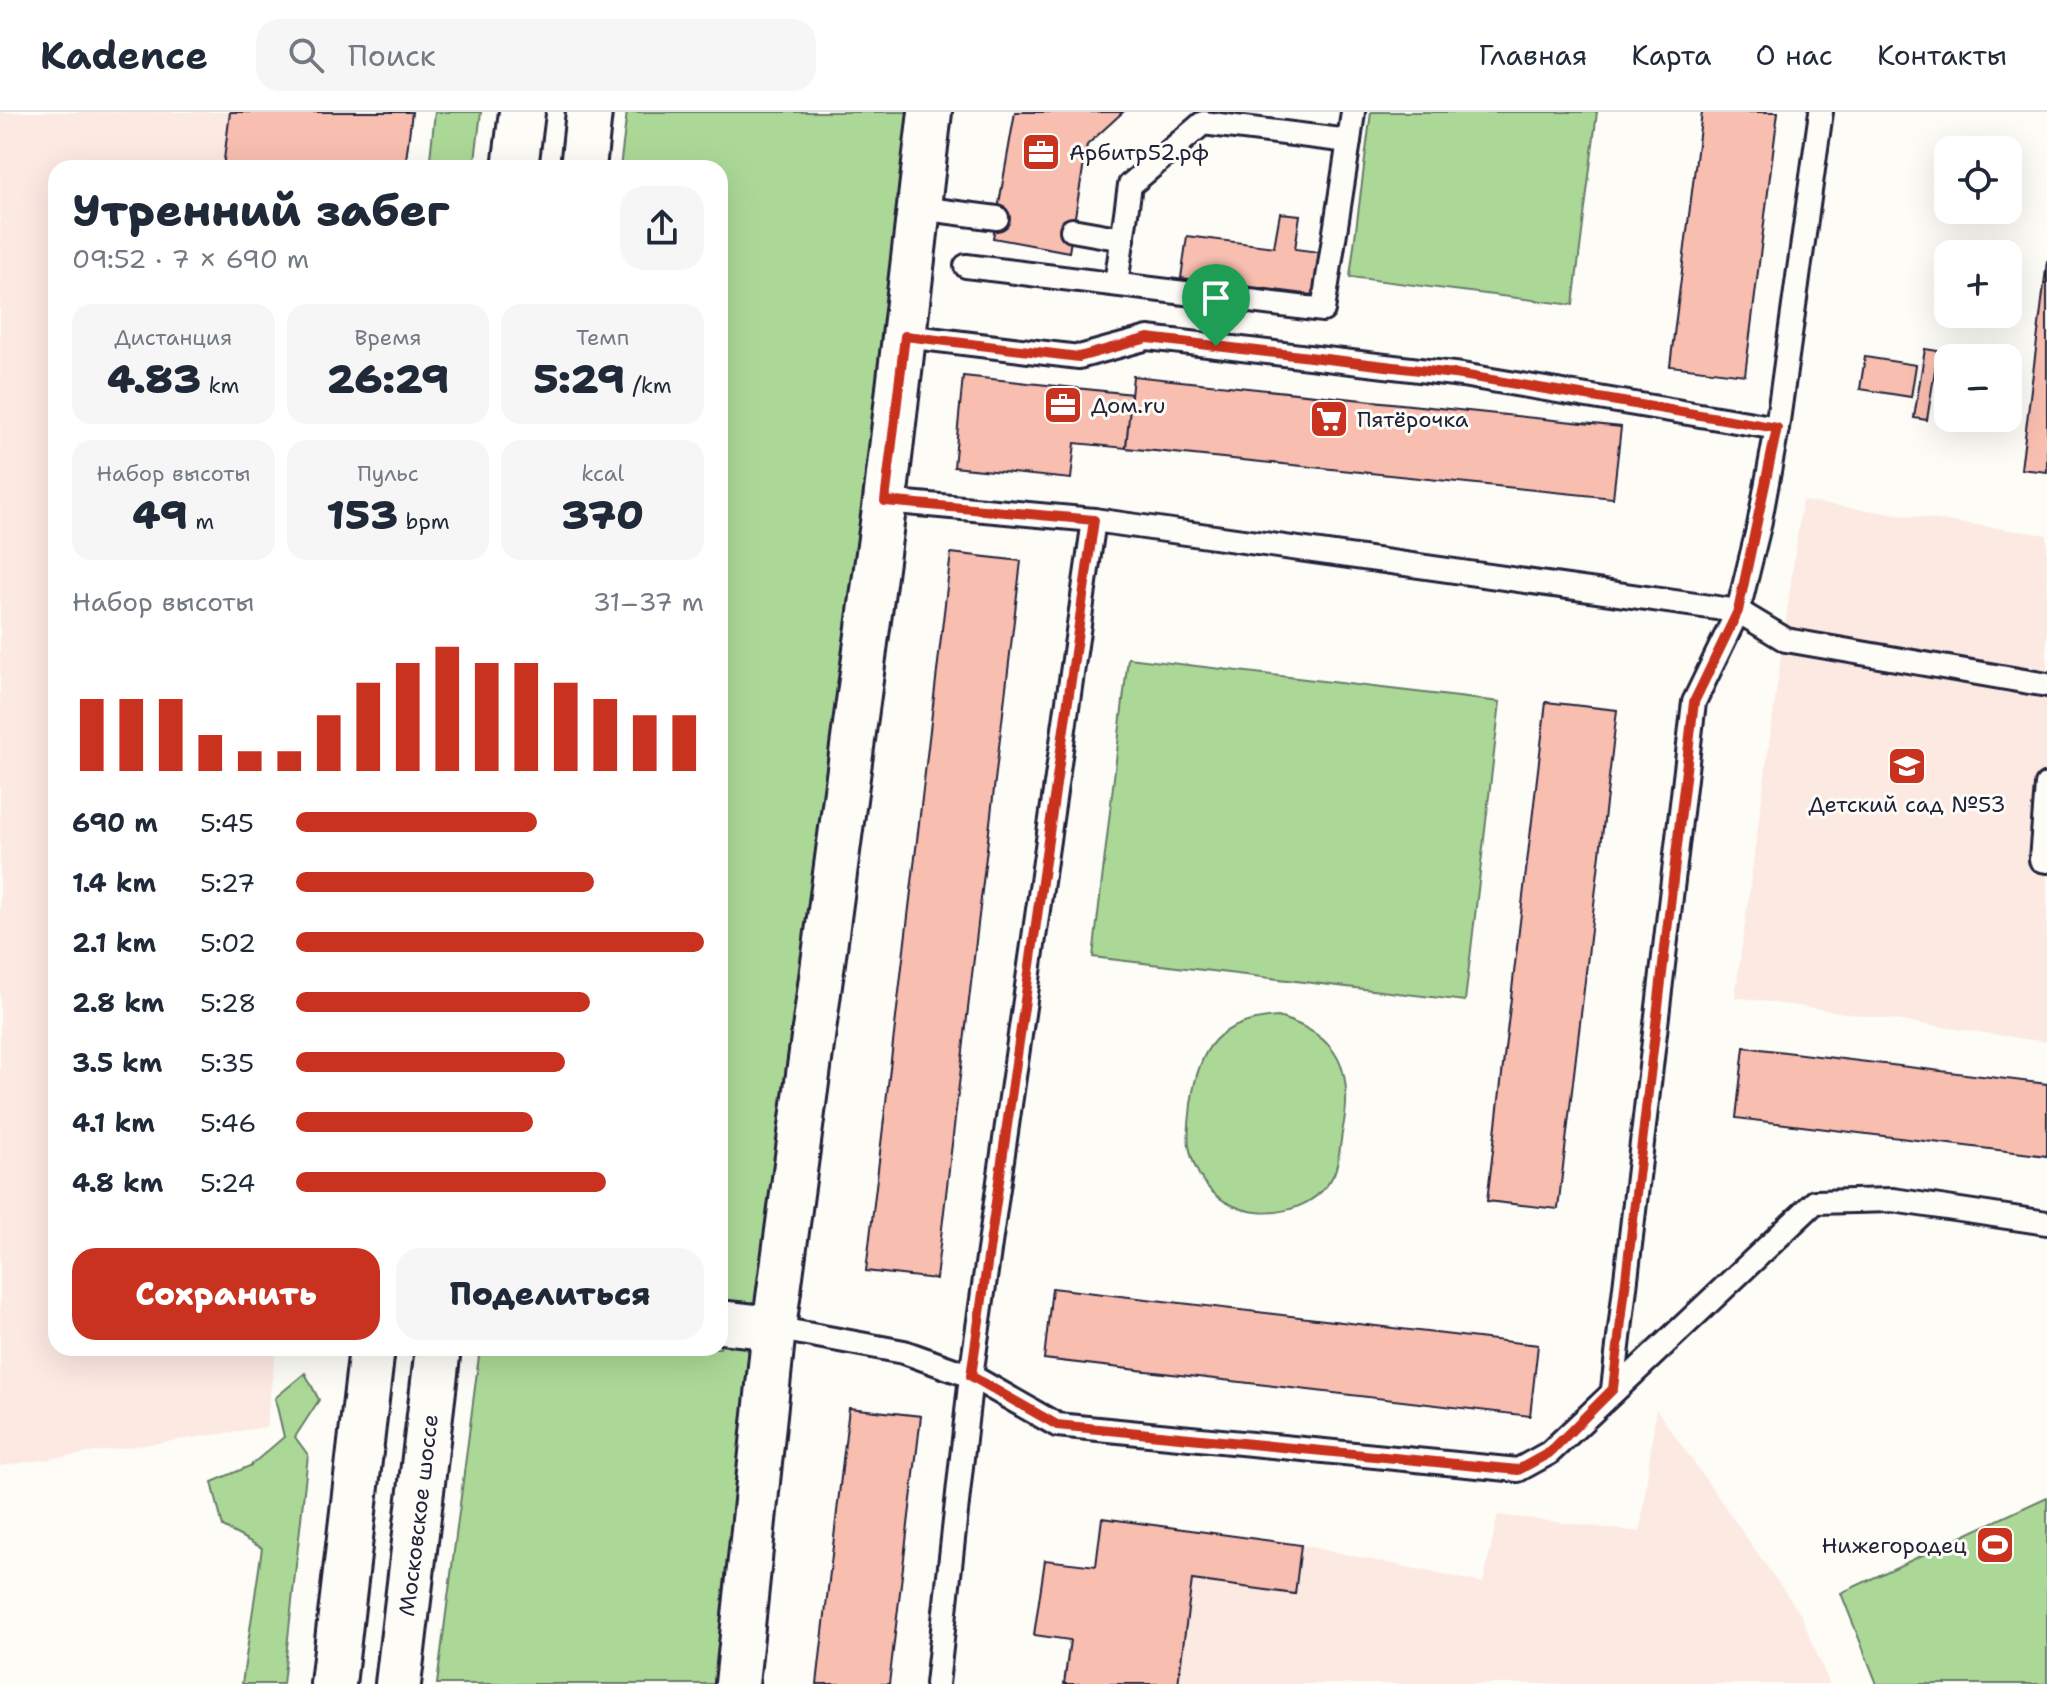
<!DOCTYPE html>
<html lang="ru">
<head>
<meta charset="utf-8">
<style>
  body { margin:0; font-family:"Shantell Sans",sans-serif; background:#f6f6f7; color:#1f2937; height:100vh; display:flex; flex-direction:column; font-size:30px; white-space:nowrap }
  * { box-sizing:border-box; margin:0 }
  p { font-size:26px; color:#747a83 }
  .icon { flex:none; width:44px; height:44px; fill:none; stroke:currentColor; stroke-width:2; stroke-linecap:round; stroke-linejoin:round }
  .map { position:relative; flex:1; overflow:hidden }
  .details { position:absolute; left:48px; top:48px; width:680px; height:1196px; display:flex; flex-direction:column; background:#fff; border-radius:24px; box-shadow:0 8px 32px #0002 }
  .details>* { flex:none }
  .buttons { position:absolute; left:1934px; top:24px; display:grid; gap:16px }
  .buttons a { display:grid; place-items:center; width:88px; height:88px; border-radius:16px; background:#fff; box-shadow:0 8px 32px #0002; font-size:40px }
  .pin { position:absolute; display:grid; place-items:center; width:68px; height:68px; color:#fff; margin:-82px -34px; border-radius:50% 50% 50% 0; rotate:-45deg; box-shadow:0 0 8px #0007 }
  .pin .icon { rotate:45deg }
  .round { display:grid; place-items:center; flex:none; width:84px; height:84px; border-radius:24px; background:#f6f6f7 }
  .summary { display:flex; align-items:center; justify-content:space-between; height:136px; padding:0 24px }
  h1 { font-size:44px; font-weight:800; line-height:60px }
  .stats { display:grid; grid-template-columns:repeat(3,1fr); gap:12px; height:136px; padding:8px 24px }
  .stats div { display:grid; align-content:center; border-radius:20px; background:#f6f6f7; text-align:center }
  .stats b { font-size:40px; font-weight:800 }
  .stats small { font-size:22px; font-weight:400 }
  .stats p { font-size:22px }
  .chart { height:224px; padding:16px 24px }
  .chart p { display:flex; justify-content:space-between }
  .chart svg { width:100%; height:144px; margin-top:8px; stroke:#c8321e; stroke-width:6 }
  .primary-button { display:flex; gap:16px; margin-top:auto; padding:16px 24px }
  .primary-button a { flex:1; height:92px; border-radius:24px; background:#c8321e; color:#fff; font-size:32px; font-weight:800; line-height:92px; text-align:center }
  .primary-button a+a { background:#f6f6f7; color:#1f2937 }
  ul { padding:0 24px; list-style:none; font-size:26px }
  li { display:grid; grid-template-columns:128px 96px 1fr; align-items:center; height:60px }
  li i { height:20px; border-radius:10px; background:#c8321e }
  header { display:flex; align-items:center; gap:48px; box-sizing:border-box; height:112px; padding:0 40px; background:#fff; border-bottom:2px solid #e0e1e3 }
  header strong { font-size:38px }
  nav { display:flex; gap:44px; margin-inline-start:auto; font-size:28px }
  .search { width:560px; height:72px; background:#f6f6f7; display:flex; align-items:center; gap:20px; box-sizing:border-box; padding:0 28px; border-radius:24px; color:#747a83; font-size:30px }
  .map>svg:first-child { display:block }
</style>
</head>
<body>
<header>
<strong>Kadence</strong>
<div class="search"><svg class="icon" aria-label="search" viewBox="0 0 24 24"><circle cx="10" cy="10" r="6"/><path d="M15 15l6 6"/></svg>Поиск</div>
<nav><a>Главная</a><a>Карта</a><a>О нас</a><a>Контакты</a></nav>
</header>
<div class="map">
<svg width="2047" height="1572" viewBox="0 0 2047 1572">
  <rect width="100%" height="100%" fill="#fdfcf7"/>
  <filter id="ink" filterUnits="userSpaceOnUse"><feTurbulence type="fractalNoise" baseFrequency=".0125" numOctaves="2"/><feDisplacementMap in="SourceGraphic" scale="16" xChannelSelector="R" yChannelSelector="G"/><feConvolveMatrix kernelMatrix="1 2 1 2 8 2 1 2 1" color-interpolation-filters="sRGB"/></filter>
  <g filter="url(#ink)">
    <g fill="#fce9e2">
      <path d="M 0,0 L 412,0 L 405,56 L 56,56 L 56,1236 L 276,1236 L 266,1315 L 0,1354 Z"/>
      <path d="M 1802,389 L 2047,423 L 2047,930 L 1735,885 Z"/>
      <path d="M 1656,1297 L 1801,1503 L 1829,1572 L 1064,1572 L 1070,1528 L 1034,1523 L 1045,1448 L 1096,1454 L 1102,1406 L 1301,1433 L 1483,1471 L 1498,1403 L 1640,1420 Z"/>
    </g>
    <g fill="#abd897" stroke="#667d69" stroke-width="2">
      <path d="M 435,0 L 481,0 L 474,56 L 429,56 Z"/>
      <path d="M 627,0 L 910,0 L 770,1169 L 755,1194 L 720,1193 L 720,56 L 620,56 Z"/>
      <path d="M 1371,0 L 1597,0 L 1573,193 L 1350,165 Z"/>
      <path d="M 1128,546 L 1500,590 L 1465,889 L 1093,845 Z"/>
      <path d="M 1278,905 C 1340,923 1355,960 1342,1021 C 1340,1033 1339,1051 1334,1062 C 1316,1098 1268,1109 1234,1094 C 1209,1084 1194,1061 1189,1034 C 1187,1020 1190,1006 1191,992 C 1199,934 1218,909 1278,905 Z"/>
      <path d="M 720,1226 L 743,1233 L 753,1244 L 723,1572 L 437,1572 L 480,1236 L 720,1236 Z"/>
      <path d="M 305,1261 L 319,1288 L 295,1325 L 308,1343 L 283,1572 L 242,1572 L 262,1436 L 223,1415 L 212,1370 L 250,1354 L 284,1325 L 275,1286 Z"/>
      <path d="M 2047,1385 L 2047,1572 L 1877,1572 L 1841,1481 Z"/>
    </g>
    <g fill="#f8beb0" stroke="#22223b" stroke-width="2">
      <path d="M 230,0 L 412,0 L 405,56 L 223,56 Z"/>
      <path d="M 1015,0 L 1123,0 L 1087,33 L 1069,140 L 993,126 Z"/>
      <path d="M 1702,0 L 1778,0 L 1745,263 L 1670,254 Z"/>
      <path d="M 1280,101 L 1300,103 L 1295,137 L 1319,140 L 1313,183 L 1181,166 L 1187,124 L 1274,135 Z"/>
      <path d="M 2047,149 L 2047,360 L 2021,357 Z"/>
      <path d="M 1925,237 L 1938,239 L 1927,308 L 1914,306 Z"/>
      <path d="M 1865,245 L 1916,253 L 1911,285 L 1860,277 Z"/>
      <path d="M 963,264 L 1132,282 L 1126,336 L 1075,331 L 1071,367 L 954,355 Z"/>
      <path d="M 1133,264 L 1621,315 L 1613,386 L 1126,336 Z"/>
      <path d="M 951,441 L 1021,449 L 936,1167 L 866,1159 Z"/>
      <path d="M 1546,590 L 1617,598 L 1558,1097 L 1487,1089 Z"/>
      <path d="M 1744,935 L 2047,972 L 2047,1044 L 1736,1006 Z"/>
      <path d="M 1052,1176 L 1538,1233 L 1530,1304 L 1044,1247 Z"/>
      <path d="M 849,1296 L 921,1304 L 889,1572 L 817,1572 Z"/>
      <path d="M 1102,1406 L 1301,1433 L 1295,1482 L 1192,1468 L 1178,1572 L 1064,1572 L 1070,1528 L 1034,1523 L 1045,1448 L 1096,1454 Z"/>
    </g>
    <g fill="none" stroke-linecap="round" stroke-linejoin="round">
      <defs>
        <g id="lane">
          <path d="M 919,96 L 997,106"/>
          <path d="M 1072,118 L 1123,127"/>
          <path d="M 966,154 L 1323,198 L 1349,29"/>
          <path d="M 1116,172 L 1130,73 L 1203,11 L 1349,29 L 1353,0"/>
          <path d="M 905,224 L 1079,245 L 1148,226 L 1462,263 L 1777,316"/>
          <path d="M 885,389 L 1094,408 L 1738,499 L 1786,528 L 2047,573"/>
          <path d="M 2047,673 L 2041,748 L 2047,749"/>
          <path d="M 774,1216 L 904,1240 L 971,1264 L 1057,1313 L 1518,1358 L 1549,1341 L 1815,1090 L 1893,1088 L 2047,1111"/>
          <path d="M 1613,1277 L 1694,590 L 1738,499 L 1759,414 L 1777,316 L 1821,0"/>
          <path d="M 937,1572 L 971,1264 L 1094,408"/>
        </g>
        <g id="street">
          <path d="M 720,1210 L 774,1216"/>
          <path d="M 737,1572 L 774,1216 L 885,389 L 930,0"/>
        </g>
        <g id="secondary">
          <path d="M 515,56 L 522,0"/>
          <path d="M 583,56 L 589,0"/>
          <path d="M 333,1572 L 372,1236"/>
          <path id="s1" d="M 398,1572 L 438,1236"/>
        </g>
      </defs>
      <use href="#lane" stroke="#22223b" stroke-width="28"/>
      <use href="#street" stroke="#22223b" stroke-width="48"/>
      <use href="#secondary" stroke="#22223b" stroke-width="50"/>
      <use href="#lane" stroke="#fdfcf7" stroke-width="22"/>
      <use href="#street" stroke="#fdfcf7" stroke-width="42"/>
      <use href="#secondary" stroke="#fdfcf7" stroke-width="44"/>
    </g>
  </g>
  <g fill="none" stroke-linecap="round" stroke-linejoin="round" filter="url(#ink)">
    <defs>
      <path id="route" d="M 905,224 L 1079,245 L 1148,226 L 1462,263 L 1777,316 L 1738,499 L 1694,590 L 1613,1277 L 1549,1341 L 1518,1358 L 1057,1313 L 971,1264 L 1094,408 L 885,389 Z"/>
    </defs>
    <use href="#route" stroke="#fff" stroke-width="16"/>
    <use href="#route" stroke="#c8321e" stroke-width="10"/>
  </g>
  <defs>
    <symbol id="office-square" viewBox="-11 -11 22 22"><rect x="-9" y="-9" width="18" height="18" rx="4" fill="#c8321e" stroke="#fdfcf7"/><path d="M-6-3h4V-5.5h4V-3h4V5H-6ZM-1-4.5V-3h2v-1.5ZM-6 0V1H6V0Z" fill="#fff"/></symbol>
    <symbol id="supermarket-square" viewBox="-11 -11 22 22"><rect x="-9" y="-9" width="18" height="18" rx="4" fill="#c8321e" stroke="#fdfcf7"/><path d="M-6-5.5h2.5l.6 2H6L4.5 2H-2.5L-4.4-4H-6ZM-1.5 3.2a1.3 1.3 0 1 0 .1 0ZM3 3.2a1.3 1.3 0 1 0 .1 0Z" fill="#fff"/></symbol>
    <symbol id="school-square" viewBox="-11 -11 22 22"><rect x="-9" y="-9" width="18" height="18" rx="4" fill="#c8321e" stroke="#fdfcf7"/><path d="M0-5L7-2L0 1L-7-2ZM-4 1L0 2.5L4 1V4Q0 6-4 4Z" fill="#fff"/></symbol>
    <symbol id="stadium-square" viewBox="-11 -11 22 22"><rect x="-9" y="-9" width="18" height="18" rx="4" fill="#c8321e" stroke="#fdfcf7"/><path d="M0-5a6.5 5 0 1 0 0 10a6.5 5 0 1 0 0-10ZM-3.5-1.8h7v3.6h-7Z" fill="#fff"/></symbol>
  </defs>
  <g fill-rule="evenodd">
    <use href="#office-square" x="1019" y="18" width="44" height="44"/>
    <use href="#office-square" x="1041" y="271" width="44" height="44"/>
    <use href="#supermarket-square" x="1307" y="285" width="44" height="44"/>
    <use href="#school-square" x="1885" y="632" width="44" height="44"/>
    <use href="#stadium-square" x="1973" y="1411" width="44" height="44"/>
  </g>
  <g text-anchor="middle" stroke-width="6" stroke-linejoin="round" paint-order="stroke">
    <g font-size="22" fill="#22223b" stroke="#fdfcf7" text-anchor="start">
      <text x="1069" y="48">Арбитр52.рф</text>
      <text x="1091" y="301">Дом.ru</text>
      <text x="1357" y="315">Пятёрочка</text>
      <text x="1907" y="700" text-anchor="middle">Детский сад №53</text>
      <text x="1967" y="1441" text-anchor="end">Нижегородец</text>
    </g>
    <g font-size="22" fill="#22223b" stroke="#fdfcf7">
      <text dy="8" stroke="none"><textPath href="#s1" startOffset="170">Московское шоссе</textPath></text>
    </g>
  </g>
</svg>
<div class="buttons">
<a><svg class="icon" aria-label="locate" viewBox="0 0 24 24"><circle cx="12" cy="12" r="6"/><path d="M12 2v4M12 18v4M2 12h4M18 12h4"/></svg></a>
<a>+</a>
<a>−</a>
</div>
<div class="pin" style="left:1216px;top:234px;background:#1e9e55"><svg class="icon" aria-label="arrive" viewBox="0 0 24 24"><path d="M6 21V4h12l-3 4 3 4H6"/></svg></div>
<section class="details">
<div class="summary"><div><h1>Утренний забег</h1><p>09:52 · 7 × 690 m</p></div><a class="round"><svg class="icon" aria-label="share" viewBox="0 0 24 24"><path d="M12 15V3M7 8l5-5 5 5M5 13v7h14v-7"/></svg></a></div>
<div class="stats">
<div><p>Дистанция</p><b>4.83<small> km</small></b></div>
<div><p>Время</p><b>26:29</b></div>
<div><p>Темп</p><b>5:29<small> /km</small></b></div>
</div>
<div class="stats">
<div><p>Набор высоты</p><b>49<small> m</small></b></div>
<div><p>Пульс</p><b>153<small> bpm</small></b></div>
<div><p>kcal</p><b>370</b></div>
</div>
<div class="chart"><p><span>Набор высоты</span>31–37 m</p>
<svg viewBox="0 0 160 44" preserveAspectRatio="none"><path d="M5 44V22M15 44V22M25 44V22M35 44V33M45 44V38M55 44V38M65 44V27M75 44V17M85 44V11M95 44V6M105 44V11M115 44V11M125 44V17M135 44V22M145 44V27M155 44V27"/></svg>
</div>
<ul>
<li><b>690 m</b>5:45<i style="width:59%"></i></li>
<li><b>1.4 km</b>5:27<i style="width:73%"></i></li>
<li><b>2.1 km</b>5:02<i style="width:100%"></i></li>
<li><b>2.8 km</b>5:28<i style="width:72%"></i></li>
<li><b>3.5 km</b>5:35<i style="width:66%"></i></li>
<li><b>4.1 km</b>5:46<i style="width:58%"></i></li>
<li><b>4.8 km</b>5:24<i style="width:76%"></i></li>
</ul>
<div class="primary-button"><a>Сохранить</a><a>Поделиться</a></div>
</section>
</div>
</body>
</html>
